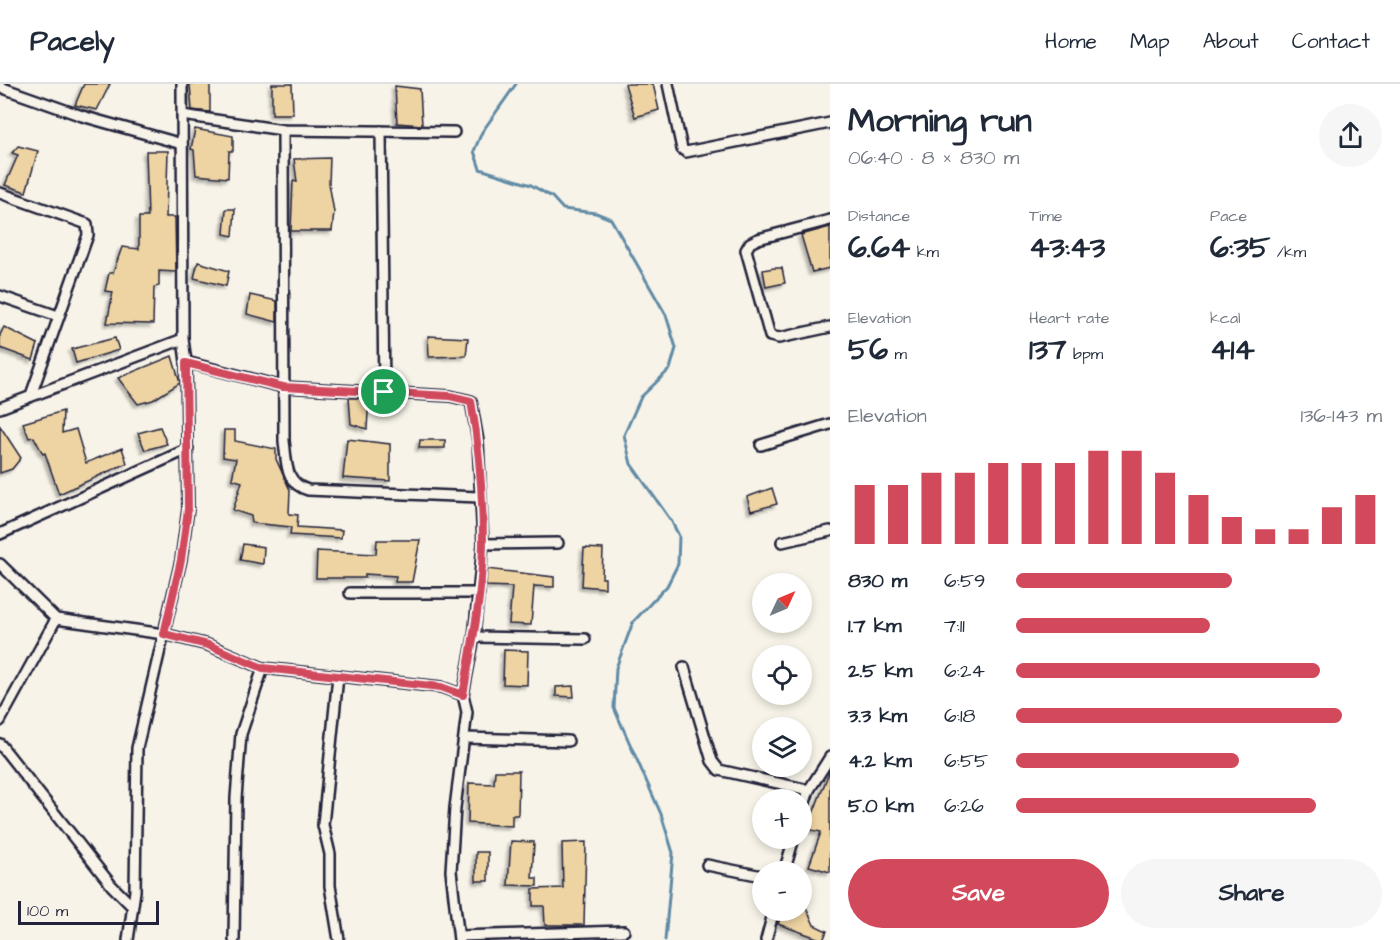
<!DOCTYPE html>
<html lang="en">
<head>
<meta charset="utf-8">
<style>
  body { margin:0; font-family:"Architects Daughter",sans-serif; background:#f6f6f7; color:#1f2937; height:100vh; display:flex; flex-direction:column; font-size:22px; white-space:nowrap }
  * { box-sizing:border-box; margin:0 }
  p { font-size:20px; color:#747a83 }
  .icon { flex:none; width:33px; height:33px; fill:none; stroke:currentColor; stroke-width:2; stroke-linecap:round; stroke-linejoin:round }
  .map { position:relative; flex:1; overflow:hidden }
  .sheet { display:flex; flex-direction:column; background:#fff; width:570px }
  .sheet>* { flex:none }
  .needle { width:39px; rotate:46deg }
  .buttons { position:absolute; left:752px; top:489px; display:grid; gap:12px }
  .buttons a { display:grid; place-items:center; width:60px; height:60px; border-radius:50%; background:#fff; box-shadow:0 3px 9px #0003; font-size:30px }
  .scale { position:absolute; left:18px; bottom:15px; width:141px; box-sizing:border-box; padding-left:6px; border:3px solid #22223b; border-top:0; font-size:16px; line-height:21px; white-space:nowrap; color:#22223b; -webkit-text-stroke:4px #f7f3e8; paint-order:stroke }
  .pin { position:absolute; display:grid; place-items:center; width:51px; height:51px; color:#fff; margin:-26px; border:3px solid #fff; border-radius:50%; box-shadow:0 2px 6px #0007 }
  .round { display:grid; place-items:center; flex:none; width:63px; height:63px; border-radius:32px; background:#f6f6f7 }
  .summary { display:flex; align-items:center; justify-content:space-between; height:102px; padding:0 18px }
  h1 { font-size:33px; font-weight:700; line-height:45px }
  .metrics { display:grid; grid-template-columns:repeat(3,1fr); gap:9px; height:102px; padding:6px 18px }
  .metrics div { display:grid; align-content:center }
  .metrics b { font-size:30px; font-weight:700 }
  .metrics small { font-size:16px; font-weight:400 }
  .metrics p { font-size:16px }
  .chart { height:168px; padding:12px 18px }
  .chart p { display:flex; justify-content:space-between }
  .chart svg { width:100%; height:108px; margin-top:6px; stroke:#d1495b; stroke-width:6 }
  .button { display:flex; gap:12px; margin-top:auto; padding:12px 18px }
  .button a { flex:1; height:69px; border-radius:36px; background:#d1495b; color:#fff; font-size:24px; font-weight:700; line-height:69px; text-align:center }
  .button a+a { background:#f6f6f7; color:#1f2937 }
  ul { padding:0 18px; list-style:none; font-size:20px }
  li { display:grid; grid-template-columns:96px 72px 1fr; align-items:center; height:45px }
  li i { height:15px; border-radius:8px; background:#d1495b }
  header { display:flex; align-items:center; gap:36px; box-sizing:border-box; height:84px; padding:0 30px; background:#fff; border-bottom:2px solid #e0e1e3 }
  header strong { font-size:28px }
  nav { display:flex; gap:33px; margin-inline-start:auto; font-size:21px }
  main { display:flex; flex:1; min-height:0 }
  .map>svg:first-child { display:block }
</style>
</head>
<body>
<header>
<strong>Pacely</strong>
<nav><a>Home</a><a>Map</a><a>About</a><a>Contact</a></nav>
</header>
<main>
<div class="map">
<svg width="830" height="856" viewBox="0 0 830 856">
  <defs>
    <filter id="shadow"><feDropShadow dx="-3" dy="3" stdDeviation="1.5" flood-color="#0004"/></filter>
  </defs>
  <rect width="100%" height="100%" fill="#f7f3e8"/>
  <filter id="ink" filterUnits="userSpaceOnUse"><feTurbulence type="fractalNoise" baseFrequency=".0167" numOctaves="2"/><feDisplacementMap in="SourceGraphic" scale="12" xChannelSelector="R" yChannelSelector="G"/><feConvolveMatrix kernelMatrix="1 2 1 2 8 2 1 2 1" color-interpolation-filters="sRGB"/></filter>
  <g filter="url(#ink)">
    <g fill="none" stroke-linecap="round" stroke-linejoin="round">
      <path stroke="#608aa5" stroke-width="3" d="M 516,0 L 482,48 L 474,67 L 480,85 L 531,101 L 552,113 L 563,125 L 596,129 L 611,135 L 666,231 L 676,264 L 670,285 L 641,313 L 624,351 L 631,380 L 672,438 L 679,452 L 678,480 L 667,502 L 633,538 L 616,584 L 614,624 L 661,730 L 673,769 L 665,856"/>
    </g>
    <g fill="#eed4a3" stroke="#22223b" stroke-width="1.5" filter="url(#shadow)">
      <path d="M 84,0 L 110,0 L 97,26 L 75,21 Z"/>
      <path d="M 190,0 L 210,0 L 210,28 L 192,26 Z"/>
      <path d="M 272,0 L 292,0 L 293,30 L 272,30 Z"/>
      <path d="M 625,0 L 653,0 L 659,26 L 635,33 Z"/>
      <path d="M 395,2 L 420,5 L 422,41 L 397,39 Z"/>
      <path d="M 195,45 L 233,52 L 233,67 L 229,67 L 228,94 L 196,91 L 194,66 L 191,65 Z"/>
      <path d="M 18,62 L 38,67 L 26,108 L 5,101 L 18,71 L 12,69 Z"/>
      <path d="M 146,67 L 168,67 L 166,133 L 175,133 L 176,188 L 159,187 L 159,202 L 154,203 L 153,240 L 107,239 L 113,208 L 105,207 L 109,189 L 113,189 L 122,163 L 139,165 L 139,133 L 148,133 Z"/>
      <path d="M 330,74 L 329,99 L 334,128 L 332,147 L 291,147 L 293,97 L 297,98 L 294,75 Z"/>
      <path d="M 226,125 L 235,125 L 233,152 L 224,150 Z"/>
      <path d="M 830,143 L 830,184 L 812,188 L 801,151 Z"/>
      <path d="M 198,178 L 229,187 L 226,202 L 194,194 Z"/>
      <path d="M 774,184 L 782,184 L 785,199 L 766,203 L 763,186 Z"/>
      <path d="M 250,211 L 277,217 L 277,238 L 247,230 Z"/>
      <path d="M 4,243 L 38,260 L 33,276 L 0,264 L 0,251 Z"/>
      <path d="M 428,252 L 468,254 L 466,272 L 429,273 Z"/>
      <path d="M 115,254 L 119,266 L 76,279 L 72,265 Z"/>
      <path d="M 172,272 L 180,299 L 153,316 L 138,320 L 118,294 Z"/>
      <path d="M 349,314 L 369,314 L 367,345 L 351,340 Z"/>
      <path d="M 63,327 L 62,349 L 76,345 L 86,379 L 122,364 L 127,379 L 59,410 L 45,369 L 43,370 L 34,353 L 29,354 L 23,339 Z"/>
      <path d="M 0,342 L 21,374 L 12,385 L 0,389 Z"/>
      <path d="M 160,343 L 167,360 L 145,366 L 138,349 Z"/>
      <path d="M 224,346 L 235,346 L 235,357 L 276,365 L 276,375 L 290,406 L 289,430 L 298,431 L 297,443 L 342,446 L 341,454 L 290,451 L 291,443 L 252,439 L 251,432 L 233,426 L 242,398 L 232,395 L 236,375 L 223,373 Z"/>
      <path d="M 347,355 L 390,360 L 390,397 L 343,394 Z"/>
      <path d="M 420,356 L 445,356 L 445,364 L 419,364 Z"/>
      <path d="M 772,404 L 777,420 L 751,427 L 747,413 Z"/>
      <path d="M 377,456 L 420,456 L 412,498 L 395,498 L 396,492 L 365,490 L 365,494 L 316,494 L 317,467 L 376,470 Z"/>
      <path d="M 243,460 L 264,463 L 263,480 L 240,476 Z"/>
      <path d="M 584,464 L 603,465 L 602,494 L 605,494 L 605,504 L 582,502 Z"/>
      <path d="M 487,485 L 554,493 L 554,503 L 534,502 L 531,541 L 509,540 L 512,503 L 486,502 Z"/>
      <path d="M 504,566 L 528,567 L 527,601 L 503,600 Z"/>
      <path d="M 573,602 L 574,613 L 556,612 L 556,603 Z"/>
      <path d="M 830,686 L 830,788 L 809,782 L 821,748 L 807,745 Z"/>
      <path d="M 495,687 L 519,687 L 518,731 L 512,731 L 512,742 L 468,739 L 469,699 L 494,700 Z"/>
      <path d="M 511,757 L 534,758 L 532,794 L 537,794 L 537,802 L 508,801 Z"/>
      <path d="M 586,758 L 584,841 L 545,841 L 544,822 L 533,822 L 533,805 L 563,804 L 562,759 Z"/>
      <rect x="476" y="768" width="12" height="29"/>
      <path d="M 801,811 L 810,815 L 806,823 L 814,841 L 827,847 L 823,856 L 778,840 L 784,826 L 801,826 Z"/>
    </g>
    <g fill="none" stroke-linecap="round" stroke-linejoin="round">
      <defs>
        <g id="street">
          <path d="M 668,0 L 682,65 L 686,68 L 830,39"/>
          <path d="M 0,3 L 82,32 L 182,60"/>
          <path d="M 182,31 L 283,46 L 454,48"/>
          <path d="M 283,46 L 284,357 C 287,378 284,399 308,406 L 479,413"/>
          <path d="M 381,47 L 384,307"/>
          <path d="M 0,109 L 87,140 L 88,151 L 31,311"/>
          <path d="M 830,136 L 758,155 L 750,159 L 746,166 L 770,252 L 779,254 L 830,243"/>
          <path d="M 0,212 L 58,232"/>
          <path d="M 186,278 L 283,303 L 450,312 L 471,317 L 478,357 L 483,460 L 474,553 L 463,611 L 467,628 L 455,724 L 451,787 L 459,856"/>
          <path d="M 0,324 L 183,255"/>
          <path d="M 761,361 L 830,340"/>
          <path d="M 0,450 L 188,365"/>
          <path d="M 782,458 L 830,447"/>
          <path d="M 483,460 L 558,459"/>
          <path d="M 0,480 L 56,535 L 164,550 L 208,561 L 263,584 L 441,603 L 463,611"/>
          <path d="M 350,509 L 479,509"/>
          <path d="M 474,553 L 585,555"/>
          <path d="M 684,583 L 712,677 L 719,686 L 809,706"/>
          <path d="M 338,592 L 323,741 L 330,770 L 330,802 L 339,856"/>
          <path d="M 0,637 L 56,535"/>
          <path d="M 465,654 L 568,657"/>
          <path d="M 0,660 L 112,802 L 132,822"/>
          <path d="M 801,731 L 809,706 L 830,673"/>
          <path d="M 707,781 L 762,792"/>
          <path d="M 784,788 L 794,754"/>
          <path d="M 459,852 L 624,847"/>
          <path d="M 128,856 L 135,807 L 137,664 L 181,476 L 188,425 L 186,278 L 183,255 L 182,0"/>
          <path d="M 234,856 L 236,714 L 241,650 L 263,584"/>
          <path d="M 766,856 L 774,826"/>
        </g>
      </defs>
      <use href="#street" stroke="#22223b" stroke-width="14"/>
      <use href="#street" stroke="#f7f3e8" stroke-width="9"/>
    </g>
  </g>
  <g fill="none" stroke-linecap="round" stroke-linejoin="round" filter="url(#ink)">
    <defs>
      <path id="route" d="M 186,279 L 283,303 L 450,312 L 471,317 C 479,362 483,414 483,460 C 482,511 472,562 463,611 L 441,603 L 263,584 L 208,561 L 164,550 L 181,476 L 188,425 Z"/>
    </defs>
    <use href="#route" stroke="#fff" stroke-width="12"/>
    <use href="#route" stroke="#d1495b" stroke-width="8"/>
  </g>
</svg>
<div class="buttons">
<a><svg class="needle" viewBox="-14 -14 28 28"><path d="M0-13l5 13h-10z" fill="#e53935"/><path d="M0 13l5-13h-10z" fill="#747a83"/></svg></a>
<a><svg class="icon" aria-label="locate" viewBox="0 0 24 24"><circle cx="12" cy="12" r="6"/><path d="M12 2v4M12 18v4M2 12h4M18 12h4"/></svg></a>
<a><svg class="icon" aria-label="layers" viewBox="0 0 24 24"><path d="M12 4l9 5-9 5-9-5zM3 14l9 5 9-5"/></svg></a>
<a>+</a>
<a>−</a>
</div>
<div class="scale">100 m</div>
<div class="pin" style="left:384px;top:308px;background:#1e9e55"><svg class="icon" aria-label="arrive" viewBox="0 0 24 24"><path d="M6 21V4h12l-3 4 3 4H6"/></svg></div>
</div>
<section class="sheet">
<div class="summary"><div><h1>Morning run</h1><p>06:40 · 8 × 830 m</p></div><a class="round"><svg class="icon" aria-label="share" viewBox="0 0 24 24"><path d="M12 15V3M7 8l5-5 5 5M5 13v7h14v-7"/></svg></a></div>
<div class="metrics">
<div><p>Distance</p><b>6.64<small> km</small></b></div>
<div><p>Time</p><b>43:43</b></div>
<div><p>Pace</p><b>6:35<small> /km</small></b></div>
</div>
<div class="metrics">
<div><p>Elevation</p><b>56<small> m</small></b></div>
<div><p>Heart rate</p><b>137<small> bpm</small></b></div>
<div><p>kcal</p><b>414</b></div>
</div>
<div class="chart"><p><span>Elevation</span>136–143 m</p>
<svg viewBox="0 0 160 44" preserveAspectRatio="none"><path d="M5 44V20M15 44V20M25 44V15M35 44V15M45 44V11M55 44V11M65 44V11M75 44V6M85 44V6M95 44V15M105 44V24M115 44V33M125 44V38M135 44V38M145 44V29M155 44V24"/></svg>
</div>
<ul>
<li><b>830 m</b>6:59<i style="width:59%"></i></li>
<li><b>1.7 km</b>7:11<i style="width:53%"></i></li>
<li><b>2.5 km</b>6:24<i style="width:83%"></i></li>
<li><b>3.3 km</b>6:18<i style="width:89%"></i></li>
<li><b>4.2 km</b>6:55<i style="width:61%"></i></li>
<li><b>5.0 km</b>6:26<i style="width:82%"></i></li>
</ul>
<div class="button"><a>Save</a><a>Share</a></div>
</section>
</main>
</body>
</html>
